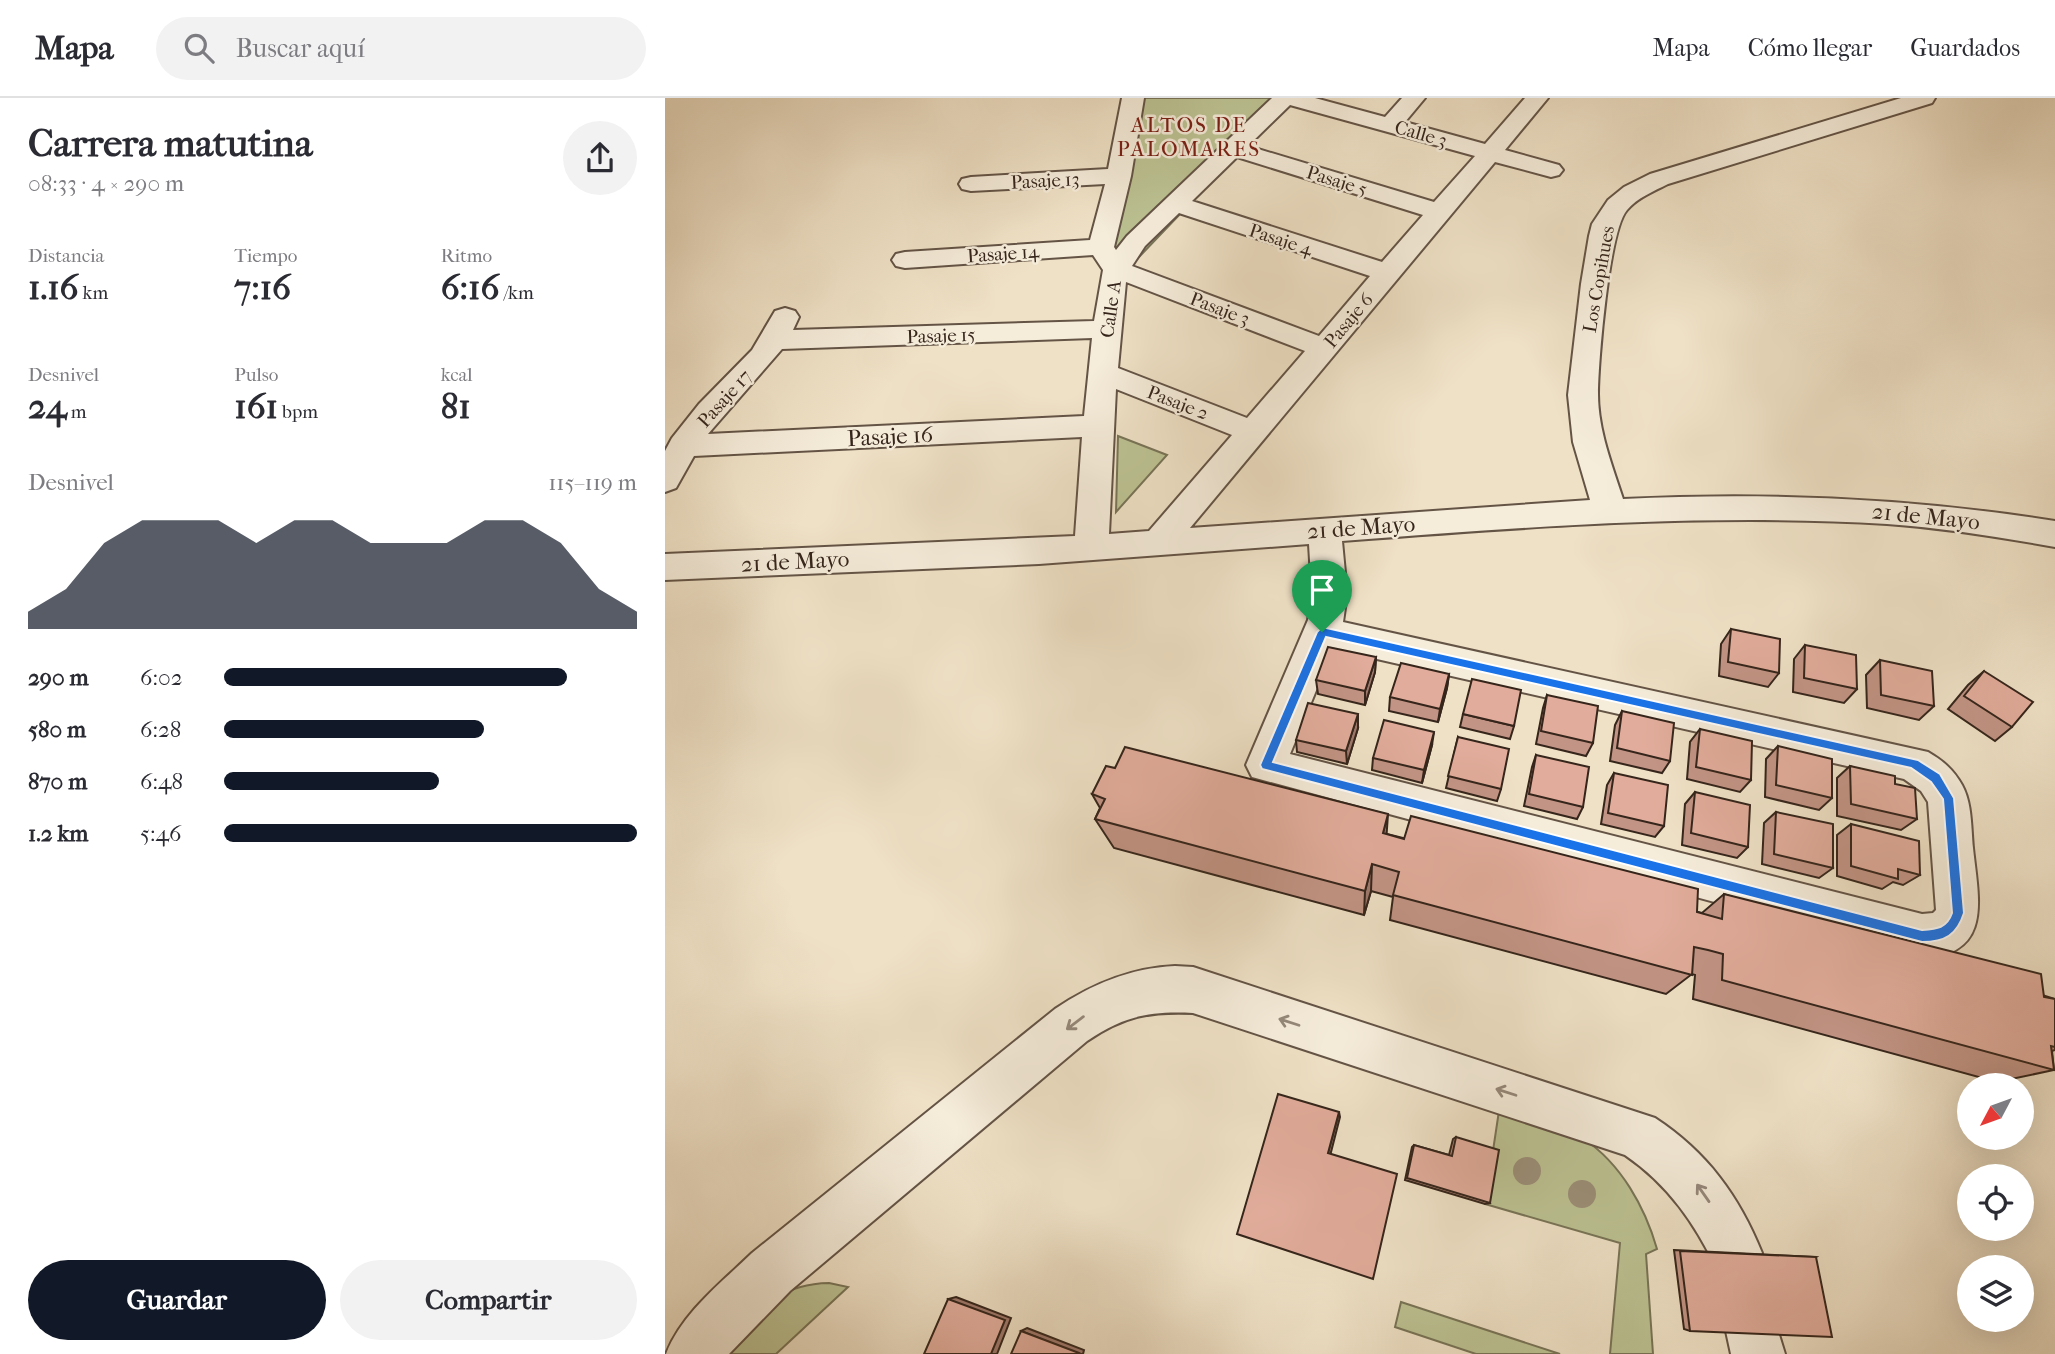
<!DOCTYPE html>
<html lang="es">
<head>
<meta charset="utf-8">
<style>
  body { margin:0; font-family:"IM FELL French Canon",serif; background:#f2f2f3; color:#2b2b33; height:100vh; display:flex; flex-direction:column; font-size:26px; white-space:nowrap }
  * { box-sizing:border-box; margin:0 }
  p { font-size:23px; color:#7c7c81 }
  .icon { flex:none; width:38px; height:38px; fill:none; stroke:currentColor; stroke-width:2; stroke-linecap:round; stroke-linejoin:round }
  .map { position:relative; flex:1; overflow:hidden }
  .panel { display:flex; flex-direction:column; background:#fff; width:665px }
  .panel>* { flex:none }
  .needle { width:46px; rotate:229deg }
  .tools { position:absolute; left:1292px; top:975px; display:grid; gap:14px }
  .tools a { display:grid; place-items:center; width:77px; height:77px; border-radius:50%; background:#fff; box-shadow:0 7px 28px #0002; font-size:35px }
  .pin { position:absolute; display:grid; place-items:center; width:60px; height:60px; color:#fff; margin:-72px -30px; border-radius:50% 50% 50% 0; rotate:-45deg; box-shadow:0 0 7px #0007 }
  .pin .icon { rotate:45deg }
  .round { display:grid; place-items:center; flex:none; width:74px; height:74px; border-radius:37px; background:#f2f2f3 }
  .summary { display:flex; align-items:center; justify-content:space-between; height:119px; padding:0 28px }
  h1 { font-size:38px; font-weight:700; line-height:52px }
  .stats { display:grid; grid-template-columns:repeat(3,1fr); gap:10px; height:119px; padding:7px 28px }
  .stats div { display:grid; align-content:center }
  .stats b { font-size:35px; font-weight:700 }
  .stats small { font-size:19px; font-weight:400 }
  .stats p { font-size:19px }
  .chart { height:196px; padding:14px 28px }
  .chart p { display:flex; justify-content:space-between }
  .chart svg { width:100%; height:126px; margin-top:7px; fill:#111827; opacity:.7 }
  .action { display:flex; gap:14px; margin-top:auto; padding:14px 28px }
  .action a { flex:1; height:80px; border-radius:42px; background:#111827; color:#fff; font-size:28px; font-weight:700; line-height:80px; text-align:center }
  .action a+a { background:#f2f2f3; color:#2b2b33 }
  ul { padding:0 28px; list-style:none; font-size:23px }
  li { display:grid; grid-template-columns:112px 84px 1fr; align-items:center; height:52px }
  li i { height:18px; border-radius:9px; background:#111827 }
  header { display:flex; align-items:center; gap:42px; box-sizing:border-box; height:98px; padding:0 35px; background:#fff; border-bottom:2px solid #e1e1e2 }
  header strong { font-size:33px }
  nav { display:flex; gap:38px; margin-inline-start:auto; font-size:24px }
  .search { width:490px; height:63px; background:#f2f2f3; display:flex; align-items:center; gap:18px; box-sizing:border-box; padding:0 24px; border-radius:38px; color:#7c7c81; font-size:26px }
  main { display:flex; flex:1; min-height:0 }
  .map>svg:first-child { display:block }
</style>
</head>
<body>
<header>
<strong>Mapa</strong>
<div class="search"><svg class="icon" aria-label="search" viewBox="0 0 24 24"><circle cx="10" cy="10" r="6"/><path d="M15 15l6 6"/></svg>Buscar aquí</div>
<nav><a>Mapa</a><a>Cómo llegar</a><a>Guardados</a></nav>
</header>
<main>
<section class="panel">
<div class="summary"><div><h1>Carrera matutina</h1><p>08:33 · 4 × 290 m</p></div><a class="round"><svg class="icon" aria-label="share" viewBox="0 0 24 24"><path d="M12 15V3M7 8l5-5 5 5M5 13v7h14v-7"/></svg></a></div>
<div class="stats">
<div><p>Distancia</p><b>1.16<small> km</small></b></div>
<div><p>Tiempo</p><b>7:16</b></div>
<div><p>Ritmo</p><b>6:16<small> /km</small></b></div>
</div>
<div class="stats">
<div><p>Desnivel</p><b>24<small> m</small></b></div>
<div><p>Pulso</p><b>161<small> bpm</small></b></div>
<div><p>kcal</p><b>81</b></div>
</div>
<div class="chart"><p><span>Desnivel</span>115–119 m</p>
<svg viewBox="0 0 160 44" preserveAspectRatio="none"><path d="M0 44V38L10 30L20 14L30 6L40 6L50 6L60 14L70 6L80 6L90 14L100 14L110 14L120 6L130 6L140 14L150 30L160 38V44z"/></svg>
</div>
<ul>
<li><b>290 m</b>6:02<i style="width:83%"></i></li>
<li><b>580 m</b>6:28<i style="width:63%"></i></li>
<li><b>870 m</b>6:48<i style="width:52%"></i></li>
<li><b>1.2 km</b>5:46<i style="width:100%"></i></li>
</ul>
<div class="action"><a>Guardar</a><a>Compartir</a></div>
</section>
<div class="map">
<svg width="1390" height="1256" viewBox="0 0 1390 1256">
  <rect width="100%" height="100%" fill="#efe1c6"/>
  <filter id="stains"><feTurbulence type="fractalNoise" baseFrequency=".00286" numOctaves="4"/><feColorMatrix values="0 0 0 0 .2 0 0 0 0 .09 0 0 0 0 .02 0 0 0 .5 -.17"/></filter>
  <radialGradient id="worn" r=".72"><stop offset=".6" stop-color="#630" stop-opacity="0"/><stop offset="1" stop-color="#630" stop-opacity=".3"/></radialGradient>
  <g fill="#bcc293" stroke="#787457" stroke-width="2">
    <path d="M 474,0 L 609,0 L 622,4 L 454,180 L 447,158 Z"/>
    <path d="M 453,338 L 502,357 L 451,414 Z"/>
    <path d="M 835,1006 C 858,1016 899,1027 919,1041 C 956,1066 980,1109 992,1151 L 981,1156 L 988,1256 L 945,1256 L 955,1145 L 820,1106 Z"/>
    <path d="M 164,1185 L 183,1189 L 111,1256 L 43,1256 C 83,1221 108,1186 164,1185 Z"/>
    <path d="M 736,1204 L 895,1256 L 811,1256 L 730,1229 Z"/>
  </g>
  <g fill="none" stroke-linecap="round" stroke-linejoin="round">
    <defs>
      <g id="minor">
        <path d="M 457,0 L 479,0 L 466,78 L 449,149 L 451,152 L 462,138 L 607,0 L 650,0 L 720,19 L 737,0 L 760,0 L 740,24 L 820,46 L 860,0 L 883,0 L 840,52 L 894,67 L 898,72 L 894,77 L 886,79 L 830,64 L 525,430 L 925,402 L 908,344 L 903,297 L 916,186 L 924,138 L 927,126 L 943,102 L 959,89 L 985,76 L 1236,0 L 1270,0 L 1267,5 L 1003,86 C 989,93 972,100 962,112 C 944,132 933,265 933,296 C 933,332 947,367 958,401 C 1103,394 1246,400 1390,423 L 1390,449 C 1334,439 1279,430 1222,426 C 1040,415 858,429 677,443 L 682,496 L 678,524 L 1263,654 C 1278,663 1288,671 1297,687 C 1307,705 1306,729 1308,750 C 1313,799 1329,857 1257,860 L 587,679 L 581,667 L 643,522 L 647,496 L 644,446 L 374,466 L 0,482 L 0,456 L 410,438 L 417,339 L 29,358 L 11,390 L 0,394 L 0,353 L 7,340 L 34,306 L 87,252 L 110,213 L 120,210 L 130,213 L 134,219 L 128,232 L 429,223 L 438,172 L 428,157 L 240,170 L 231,168 L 227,162 L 231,156 L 240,154 L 425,142 L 440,86 L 306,93 L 297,91 L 294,86 L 297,81 L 306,79 L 443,71 ZM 625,7 L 810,58 L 769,104 L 583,48 ZM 572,59 L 758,117 L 717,164 L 527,103 ZM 514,115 L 705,178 L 654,238 L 467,168 L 480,148 ZM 461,184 L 640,253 L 582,320 L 453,270 ZM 427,240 L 419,318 L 43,336 L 117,251 ZM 451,291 L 567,337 L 484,433 L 444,436 ZM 668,551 L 1239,681 L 1256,693 L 1263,704 L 1271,812 L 1268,815 L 1257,816 L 625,656 Z"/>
        <path d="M 510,868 L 528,869 L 990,1020 C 1042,1054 1074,1098 1097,1155 L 1089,1173 L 1071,1181 L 1053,1173 C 1030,1126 1004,1087 960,1057 L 528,915 C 484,913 459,918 422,943 L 125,1193 L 64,1256 L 1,1256 C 17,1215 56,1185 87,1155 L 390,911 C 427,886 465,870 510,868 Z"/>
        <path d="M 1088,1206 L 1107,1214 L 1120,1256 L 1066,1256 L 1061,1233 L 1069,1214 Z"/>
      </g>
    </defs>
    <use href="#minor" stroke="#645446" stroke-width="4"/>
    <use href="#minor" fill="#f5ecda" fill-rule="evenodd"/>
  </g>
  <g fill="#9b8f78">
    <circle cx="862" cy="1073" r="14"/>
    <circle cx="917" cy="1096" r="14"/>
  </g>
  <g fill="#c29485" stroke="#35251b" stroke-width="2">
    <path d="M 1066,531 L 1114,575 L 1103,589 L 1054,578 L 1056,546 Z"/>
    <path d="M 1140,547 L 1192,591 L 1179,605 L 1128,594 L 1129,561 Z"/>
    <path d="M 711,559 L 710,574 L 700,607 L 653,596 L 651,582 Z"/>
    <path d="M 1215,562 L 1269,608 L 1254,622 L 1202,610 L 1201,577 Z"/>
    <path d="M 1319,573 L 1347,629 L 1330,643 L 1283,611 L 1303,587 Z"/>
    <path d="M 784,576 L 782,590 L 773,624 L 724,613 L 725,599 Z"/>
    <path d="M 882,597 L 928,645 L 921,658 L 871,646 L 878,610 Z"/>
    <path d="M 957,613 L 1005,663 L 997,675 L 945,663 L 950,627 Z"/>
    <path d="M 798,616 L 849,628 L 845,641 L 795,629 Z"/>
    <path d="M 693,630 L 682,666 L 632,654 L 631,642 Z"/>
    <path d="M 1035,631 L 1086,682 L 1075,694 L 1022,681 L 1025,644 Z"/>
    <path d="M 793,639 L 836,691 L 832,703 L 781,690 Z"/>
    <path d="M 767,647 L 757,685 L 707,672 L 708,660 Z"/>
    <path d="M 1113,648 L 1167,700 L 1154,712 L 1100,699 L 1101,661 Z"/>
    <path d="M 871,657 L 918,709 L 912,721 L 859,708 L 867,669 Z"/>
    <path d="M 1185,668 L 1230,686 L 1252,721 L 1236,732 L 1172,718 L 1172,680 Z"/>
    <path d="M 949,675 L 999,728 L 990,739 L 936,726 L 942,687 Z"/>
    <path d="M 1030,694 L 1083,749 L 1072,760 L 1017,747 L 1020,706 Z"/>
    <path d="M 427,696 L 722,736 L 1037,815 L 1059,796 L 1390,901 L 1390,952 L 1387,953 L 1389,972 L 1332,984 L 1028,901 L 1030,877 L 1027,876 L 1001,896 L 725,822 L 728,799 L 706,793 L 699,817 L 449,750 L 430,721 L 435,710 Z"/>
    <path d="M 1111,714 L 1168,770 L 1154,780 L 1097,766 L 1099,725 Z"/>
    <path d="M 1186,726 L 1255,777 L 1238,787 L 1228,784 L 1217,791 L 1172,778 L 1172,737 Z"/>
    <path d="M 791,1039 L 825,1105 L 820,1106 L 740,1082 L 747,1049 L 749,1047 L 784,1057 L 788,1041 Z"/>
    <path d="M 1009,1152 L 1151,1159 L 1025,1233 L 1019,1231 Z"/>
  </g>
  <g fill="#9e786c" stroke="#35251b" stroke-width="2">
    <path d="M 711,559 L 710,574 L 700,607 L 700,593 Z"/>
    <path d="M 784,576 L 782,590 L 773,624 L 775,611 Z"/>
    <path d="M 693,616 L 693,630 L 682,666 L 681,653 Z"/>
    <path d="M 769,634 L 767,647 L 757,685 L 759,672 Z"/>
    <path d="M 723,716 L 721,745 L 718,735 Z"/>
    <path d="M 707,766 L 706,793 L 699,817 L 700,793 Z"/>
    <path d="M 674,1014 L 675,1019 L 665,1058 L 663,1055 Z"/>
    <path d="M 291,1199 L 346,1220 L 332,1256 L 326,1256 L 283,1201 Z"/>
    <path d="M 362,1230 L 419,1252 L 418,1256 L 413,1256 L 356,1233 Z"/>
  </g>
  <g fill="#e1ac9b" stroke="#35251b" stroke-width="2">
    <path d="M 1066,531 L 1115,541 L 1114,575 L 1063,564 Z"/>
    <path d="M 1140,547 L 1191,557 L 1192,591 L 1139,580 Z"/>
    <path d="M 663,549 L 711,559 L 700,593 L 651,582 Z"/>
    <path d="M 1215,562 L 1267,573 L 1269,608 L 1216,597 Z"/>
    <path d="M 736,565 L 784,576 L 775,611 L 725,599 Z"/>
    <path d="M 1319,573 L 1368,604 L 1347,629 L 1299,598 Z"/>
    <path d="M 807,581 L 856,592 L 849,628 L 798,616 Z"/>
    <path d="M 882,597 L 933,608 L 928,645 L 876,633 Z"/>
    <path d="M 643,605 L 693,616 L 681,653 L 631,642 Z"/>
    <path d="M 957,613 L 1009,625 L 1005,663 L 952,650 Z"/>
    <path d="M 719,622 L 769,634 L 759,672 L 708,660 Z"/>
    <path d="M 1035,631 L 1087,643 L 1086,682 L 1031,669 Z"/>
    <path d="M 793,639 L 844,651 L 836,691 L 783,678 Z"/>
    <path d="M 1113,648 L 1167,661 L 1167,700 L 1111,687 Z"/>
    <path d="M 460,649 L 723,716 L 718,735 L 739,741 L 746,718 L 1033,791 L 1032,814 L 1057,821 L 1059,796 L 1376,876 L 1379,899 L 1390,901 L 1390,949 L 1386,948 L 1389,972 L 1057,882 L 1058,856 L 1043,852 L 1029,849 L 1027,877 L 728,797 L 734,774 L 707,766 L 700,793 L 430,721 L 440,701 L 427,696 L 441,668 L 450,670 Z"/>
    <path d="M 871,657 L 924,669 L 918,709 L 864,696 Z"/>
    <path d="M 1185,668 L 1230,678 L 1230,686 L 1250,690 L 1252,721 L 1186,706 Z"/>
    <path d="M 949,675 L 1003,687 L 999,728 L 943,715 Z"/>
    <path d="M 1030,694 L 1085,707 L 1083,749 L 1026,735 Z"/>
    <path d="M 1111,714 L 1168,726 L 1168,770 L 1109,756 Z"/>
    <path d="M 1186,726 L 1254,743 L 1255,777 L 1233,771 L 1233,781 L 1186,768 Z"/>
    <path d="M 613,996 L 674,1014 L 663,1055 L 732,1076 L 708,1181 L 572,1136 Z"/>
    <path d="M 791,1039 L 834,1052 L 825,1105 L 742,1080 L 749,1047 L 787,1058 Z"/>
    <path d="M 1015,1153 L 1151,1159 L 1167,1239 L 1025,1233 Z"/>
    <path d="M 283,1201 L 340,1222 L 326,1256 L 259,1256 Z"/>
    <path d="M 356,1233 L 414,1255 L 413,1256 L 346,1256 Z"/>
  </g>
  <defs><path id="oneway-shaft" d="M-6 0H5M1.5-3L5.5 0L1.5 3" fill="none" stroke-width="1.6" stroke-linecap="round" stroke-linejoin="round" transform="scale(1.75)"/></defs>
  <g stroke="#95887a">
    <use href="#oneway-shaft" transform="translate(624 924) rotate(-162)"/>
    <use href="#oneway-shaft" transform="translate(410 925) rotate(143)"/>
    <use href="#oneway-shaft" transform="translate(841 994) rotate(-162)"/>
    <use href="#oneway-shaft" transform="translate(1038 1095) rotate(-125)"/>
  </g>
  <path fill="#1a73e8" stroke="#fff" stroke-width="2" fill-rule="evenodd" d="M 657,529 L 1253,662 L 1275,676 L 1289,700 L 1299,815 C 1292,837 1280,844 1257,844 L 597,671 L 595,667 L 652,534 ZM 661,539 L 1246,670 L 1266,684 L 1278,701 L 1287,815 C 1282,830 1272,831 1257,832 L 608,664 Z"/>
  <g text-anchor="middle" stroke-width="5" stroke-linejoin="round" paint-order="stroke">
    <g font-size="19" fill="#35251b" stroke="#f5ecda">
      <text transform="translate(756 35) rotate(16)" y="7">Calle 3</text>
      <text transform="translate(380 82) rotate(-3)" y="7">Pasaje 13</text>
      <text transform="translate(672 82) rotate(17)" y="7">Pasaje 5</text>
      <text transform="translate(616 141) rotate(18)" y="7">Pasaje 4</text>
      <text transform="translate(338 155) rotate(-4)" y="7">Pasaje 14</text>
      <text transform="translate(933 181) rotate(-80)" y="7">Los Copihues</text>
      <text transform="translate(555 210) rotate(21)" y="7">Pasaje 3</text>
      <text transform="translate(445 211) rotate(-82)" y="7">Calle A</text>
      <text transform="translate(683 222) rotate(-50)" y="7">Pasaje 6</text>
      <text transform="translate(276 237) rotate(-2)" y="7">Pasaje 15</text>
      <text transform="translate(59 300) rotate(-48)" y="7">Pasaje 17</text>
      <text transform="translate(513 304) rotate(21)" y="7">Pasaje 2</text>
    </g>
    <g font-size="21" letter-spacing="2" fill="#7a1f14" stroke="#f5ecda">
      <text x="524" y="34">ALTOS DE<tspan x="524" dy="24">PALOMARES</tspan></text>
    </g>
    <g font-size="23" fill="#35251b" stroke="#f5ecda">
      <text transform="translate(225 338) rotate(-3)" y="8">Pasaje 16</text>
      <text transform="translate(1261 418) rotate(6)" y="8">21 de Mayo</text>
      <text transform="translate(696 429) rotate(-4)" y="8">21 de Mayo</text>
      <text transform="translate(130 463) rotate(-3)" y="8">21 de Mayo</text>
    </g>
  </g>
  <rect width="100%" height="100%" filter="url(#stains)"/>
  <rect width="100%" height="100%" fill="url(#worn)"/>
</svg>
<div class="tools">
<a><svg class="needle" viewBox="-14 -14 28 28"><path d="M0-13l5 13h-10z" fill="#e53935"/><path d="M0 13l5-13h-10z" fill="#7c7c81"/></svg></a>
<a><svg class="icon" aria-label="locate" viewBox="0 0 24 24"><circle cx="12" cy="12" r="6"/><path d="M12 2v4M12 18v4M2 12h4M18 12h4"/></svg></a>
<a><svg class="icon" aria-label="layers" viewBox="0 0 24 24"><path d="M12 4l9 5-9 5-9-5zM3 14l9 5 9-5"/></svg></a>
</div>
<div class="pin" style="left:657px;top:534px;background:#1e9e55"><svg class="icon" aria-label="arrive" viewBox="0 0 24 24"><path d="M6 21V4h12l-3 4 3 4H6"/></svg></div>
</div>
</main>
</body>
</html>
